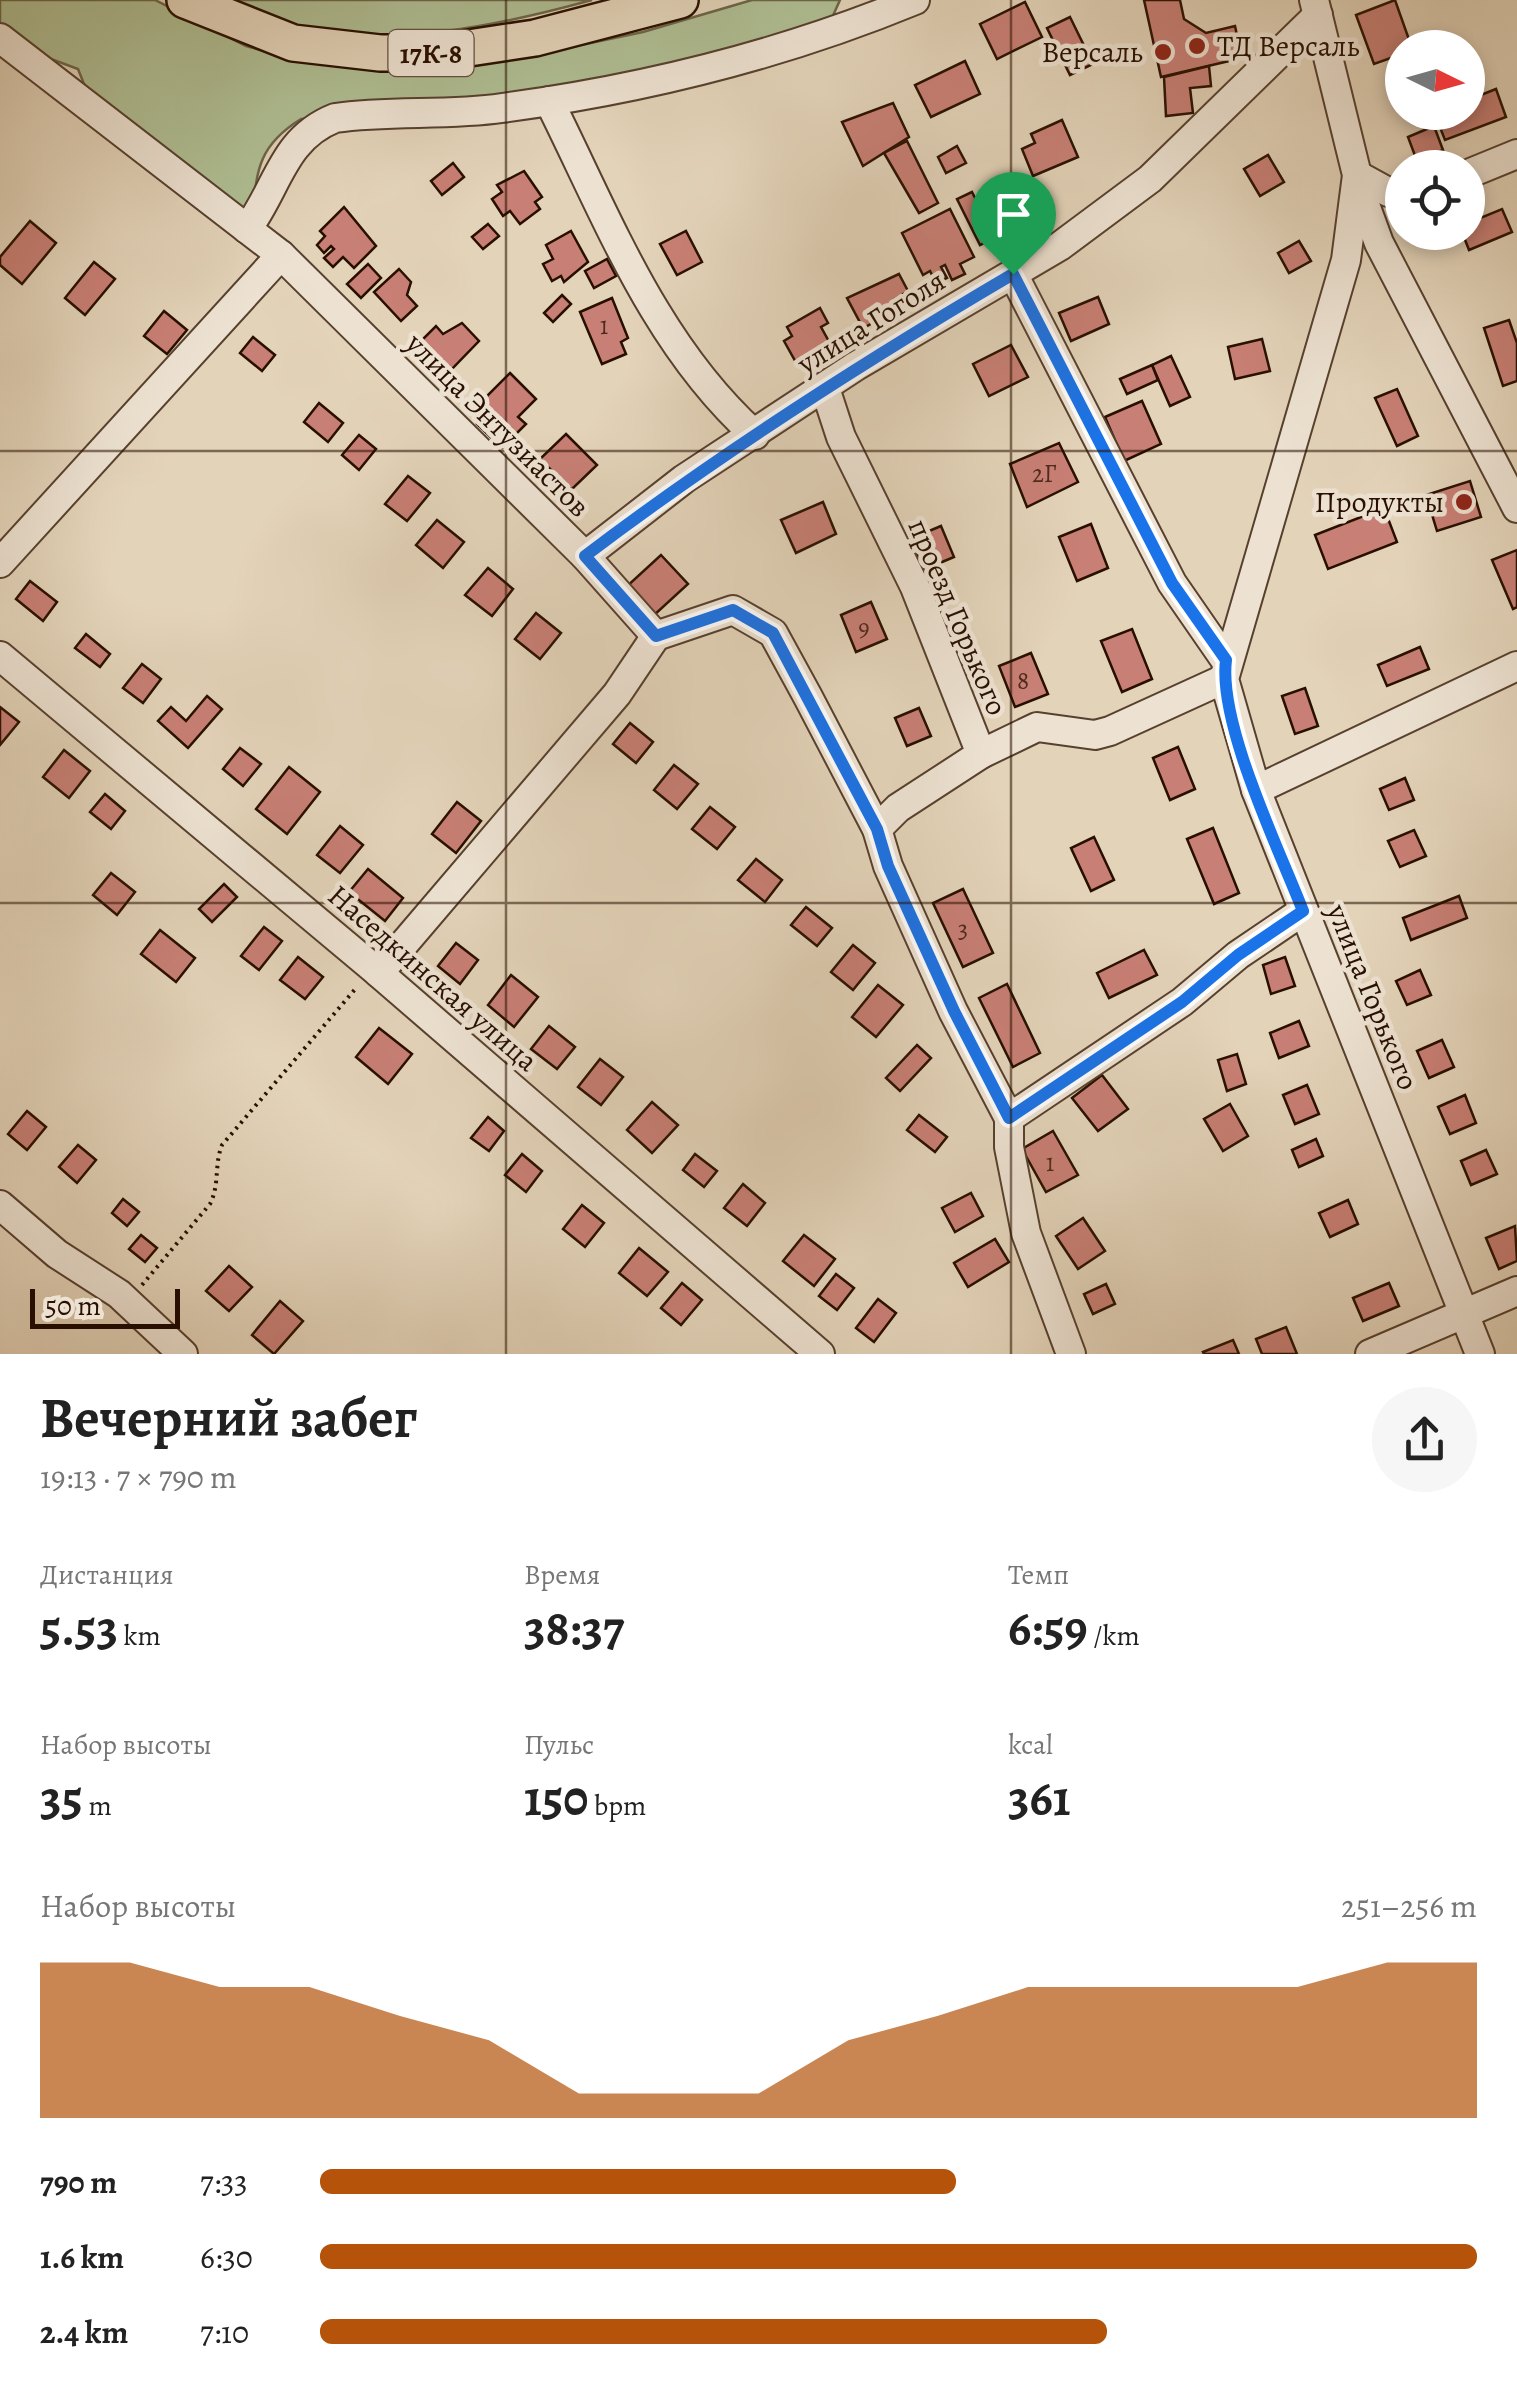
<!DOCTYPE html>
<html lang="ru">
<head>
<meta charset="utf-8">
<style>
  body { margin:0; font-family:Alegreya,serif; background:#f6f6f6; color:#222; height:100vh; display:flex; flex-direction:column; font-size:38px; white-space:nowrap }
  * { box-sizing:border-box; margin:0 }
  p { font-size:32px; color:#767676 }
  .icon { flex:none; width:55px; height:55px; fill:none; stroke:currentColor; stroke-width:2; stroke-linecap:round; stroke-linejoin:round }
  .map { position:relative; height:1354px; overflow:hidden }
  .side { display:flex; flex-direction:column; background:#fff; flex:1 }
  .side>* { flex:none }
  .needle { width:65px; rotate:95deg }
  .controls { position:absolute; left:1385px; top:30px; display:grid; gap:20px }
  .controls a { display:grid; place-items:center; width:100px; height:100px; border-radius:50%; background:#fff; box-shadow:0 5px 15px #0003; font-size:50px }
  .scale { position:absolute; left:30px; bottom:25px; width:150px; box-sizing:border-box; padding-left:10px; border:5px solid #280f00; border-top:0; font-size:28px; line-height:35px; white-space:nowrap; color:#280f00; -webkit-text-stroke:8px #ede2d2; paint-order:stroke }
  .pin { position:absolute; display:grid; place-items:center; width:85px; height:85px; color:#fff; margin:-102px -42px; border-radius:50% 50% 50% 0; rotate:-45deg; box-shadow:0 0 10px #0007 }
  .pin .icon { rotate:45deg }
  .round { display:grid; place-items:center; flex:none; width:105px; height:105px; border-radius:52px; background:#f6f6f6 }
  .head { display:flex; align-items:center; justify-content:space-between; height:170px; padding:0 40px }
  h1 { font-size:55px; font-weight:600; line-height:75px }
  .figures { display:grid; grid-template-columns:repeat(3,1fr); gap:15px; height:170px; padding:10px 40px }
  .figures div { display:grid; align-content:center }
  .figures b { font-size:50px; font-weight:600 }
  .figures small { font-size:28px; font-weight:400 }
  .figures p { font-size:28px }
  .chart { height:280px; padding:20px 40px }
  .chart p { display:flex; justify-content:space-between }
  .chart svg { width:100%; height:180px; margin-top:10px; fill:#b45309; opacity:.7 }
  ul { padding:0 40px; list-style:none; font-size:32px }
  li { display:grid; grid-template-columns:160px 120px 1fr; align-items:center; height:75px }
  li i { height:25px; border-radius:12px; background:#b45309 }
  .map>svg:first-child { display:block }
</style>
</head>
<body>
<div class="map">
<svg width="1517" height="1354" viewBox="0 0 1517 1354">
  <rect width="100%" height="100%" fill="#e3d3b9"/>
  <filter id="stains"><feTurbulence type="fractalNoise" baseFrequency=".002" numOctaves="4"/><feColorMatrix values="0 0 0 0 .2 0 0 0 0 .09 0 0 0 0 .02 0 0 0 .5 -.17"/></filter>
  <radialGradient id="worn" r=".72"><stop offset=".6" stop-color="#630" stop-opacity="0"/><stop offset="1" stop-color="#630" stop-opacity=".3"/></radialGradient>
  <g fill="#afbe93" stroke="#6c664a" stroke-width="2.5">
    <path d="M 0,0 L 155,0 L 246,46 L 289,58 L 538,54 L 643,32 L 752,0 L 840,0 L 827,29 L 500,108 L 301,119 C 249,151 258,182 250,238 L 90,99 L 78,69 L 19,47 L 0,35 Z"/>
    <path d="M 224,0 L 592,0 C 497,26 394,48 296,26 C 272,21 247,9 224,0 Z"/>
  </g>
  <g fill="#c87f75" stroke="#280f00" stroke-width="2.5">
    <path d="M 1144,0 L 1180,0 L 1184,19 L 1206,33 L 1235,26 L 1242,58 L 1161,77 Z"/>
    <path d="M 1395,0 L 1412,48 L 1402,48 L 1402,54 L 1374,64 L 1356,15 Z"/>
    <path d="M 1025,2 L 1042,37 L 997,59 L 980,24 Z"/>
    <path d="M 1070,17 L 1093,64 L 1070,75 L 1047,28 Z"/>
    <path d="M 965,61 L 980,94 L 931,117 L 915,85 Z"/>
    <path d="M 1209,66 L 1211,86 L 1190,88 L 1193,113 L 1166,116 L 1164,77 Z"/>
    <path d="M 1496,89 L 1506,117 L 1445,140 L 1434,112 L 1468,112 L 1468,100 Z"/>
    <path d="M 893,103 L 909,137 L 863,166 L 842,122 Z"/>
    <path d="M 1062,120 L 1078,157 L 1033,176 L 1022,149 L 1035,143 L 1031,134 Z"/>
    <path d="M 1434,126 L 1443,150 L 1417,161 L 1408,137 Z"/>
    <path d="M 907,141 L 938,203 L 919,213 L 884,153 Z"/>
    <path d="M 957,146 L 966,163 L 946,173 L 938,157 Z"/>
    <path d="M 1268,155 L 1284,182 L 1260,196 L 1244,169 Z"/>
    <path d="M 453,163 L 464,177 L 442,195 L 431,181 Z"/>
    <path d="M 524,171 L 542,197 L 535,202 L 540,209 L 520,224 L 510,211 L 503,216 L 492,199 L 502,192 L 497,185 Z"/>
    <path d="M 972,192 L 988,223 L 1024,205 L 1038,233 L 1011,247 L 1009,242 L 1001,246 L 997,237 L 980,245 L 957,199 Z"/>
    <path d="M 344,207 L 376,246 L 354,268 L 343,257 L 333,267 L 324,258 L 334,249 L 331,246 L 324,253 L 317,245 L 325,236 L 320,231 Z"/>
    <path d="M 950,209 L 974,257 L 960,264 L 965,274 L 952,280 L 945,265 L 941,267 L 947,278 L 936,283 L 930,271 L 923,275 L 902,233 Z"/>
    <path d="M 1502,209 L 1512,232 L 1469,250 L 1462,232 L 1468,232 L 1468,223 Z"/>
    <path d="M 30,221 L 56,243 L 22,284 L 0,265 L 0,257 Z"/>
    <path d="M 488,224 L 499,236 L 483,249 L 472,237 Z"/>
    <path d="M 571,231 L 588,262 L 564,282 L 561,276 L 552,281 L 543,264 L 553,259 L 546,245 Z"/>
    <path d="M 686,231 L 702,262 L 677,275 L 660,244 Z"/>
    <path d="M 1299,241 L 1311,261 L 1289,273 L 1278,253 Z"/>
    <path d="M 607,259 L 616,276 L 594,288 L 585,271 Z"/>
    <path d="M 94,262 L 115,279 L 85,315 L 65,298 Z"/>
    <path d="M 368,264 L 381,278 L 361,298 L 347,284 Z"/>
    <path d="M 399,269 L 411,282 L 407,295 L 417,306 L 401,321 L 374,292 Z"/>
    <path d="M 899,274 L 908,291 L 893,300 L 898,310 L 863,328 L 847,298 Z"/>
    <path d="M 562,295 L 571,304 L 553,322 L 544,313 Z"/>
    <path d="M 1098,297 L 1109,324 L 1071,341 L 1059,313 Z"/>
    <path d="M 612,298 L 628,338 L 621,342 L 626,354 L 602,364 L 580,312 Z"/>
    <path d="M 820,308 L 828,323 L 821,327 L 832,347 L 798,366 L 784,341 L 792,336 L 787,327 Z"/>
    <path d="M 164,311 L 187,330 L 167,354 L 144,336 Z"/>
    <path d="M 1509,320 L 1517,343 L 1517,381 L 1503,386 L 1484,328 Z"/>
    <path d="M 462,323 L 479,341 L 449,372 L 419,343 L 436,326 L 443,334 Z"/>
    <path d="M 253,337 L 275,355 L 262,371 L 240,353 Z"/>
    <path d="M 1262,339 L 1270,371 L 1235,379 L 1228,347 Z"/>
    <path d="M 1011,345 L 1028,377 L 989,396 L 973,364 Z"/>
    <path d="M 1171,356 L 1190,397 L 1170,406 L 1152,365 Z"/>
    <path d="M 1152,365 L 1158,380 L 1127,394 L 1120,379 Z"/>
    <path d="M 510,373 L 536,399 L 518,417 L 526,424 L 502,448 L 477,424 L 486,414 L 478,405 Z"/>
    <path d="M 1397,389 L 1418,436 L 1397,446 L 1375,398 Z"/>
    <path d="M 1142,401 L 1161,444 L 1124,461 L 1105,417 Z"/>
    <path d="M 319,403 L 343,423 L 328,442 L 304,422 Z"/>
    <path d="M 566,434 L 597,465 L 571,490 L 540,459 Z"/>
    <path d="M 359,435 L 376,449 L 359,470 L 342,455 Z"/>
    <path d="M 1059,443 L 1078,482 L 1027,507 L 1010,464 Z"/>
    <path d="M 408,476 L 430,493 L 407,521 L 385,504 Z"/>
    <path d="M 1470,481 L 1481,517 L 1437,531 L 1426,495 Z"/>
    <path d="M 823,502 L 836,534 L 796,553 L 781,520 Z"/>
    <path d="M 1384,508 L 1397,542 L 1328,569 L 1315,535 Z"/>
    <path d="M 437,520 L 464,542 L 443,568 L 416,545 Z"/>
    <path d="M 1091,524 L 1108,568 L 1077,581 L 1059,537 Z"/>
    <path d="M 941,526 L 954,557 L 923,570 L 910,539 Z"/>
    <path d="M 1517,550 L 1517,607 L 1513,609 L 1492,560 Z"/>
    <path d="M 661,555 L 688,584 L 652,617 L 625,588 Z"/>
    <path d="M 488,568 L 513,589 L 492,616 L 465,595 Z"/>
    <path d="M 30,581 L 57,602 L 43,621 L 16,599 Z"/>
    <path d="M 871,602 L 887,639 L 856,652 L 841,615 Z"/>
    <path d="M 536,613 L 561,633 L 540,659 L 515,639 Z"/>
    <path d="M 1132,629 L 1152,679 L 1122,692 L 1101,641 Z"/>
    <path d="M 86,634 L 110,654 L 100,667 L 75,648 Z"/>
    <path d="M 1420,647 L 1429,669 L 1387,686 L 1378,665 Z"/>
    <path d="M 1031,653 L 1048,694 L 1015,707 L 999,666 Z"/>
    <path d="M 142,664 L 161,679 L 143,703 L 123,688 Z"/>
    <path d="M 1305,688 L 1318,726 L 1295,734 L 1282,696 Z"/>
    <path d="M 207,696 L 222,709 L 188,748 L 158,721 L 171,707 L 186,721 Z"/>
    <path d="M 0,707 L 19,722 L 0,745 Z"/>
    <path d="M 919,708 L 931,736 L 907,746 L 895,718 Z"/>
    <path d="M 630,723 L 653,742 L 636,763 L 613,744 Z"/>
    <path d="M 1178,747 L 1195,789 L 1170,800 L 1153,758 Z"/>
    <path d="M 240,748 L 261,764 L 243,786 L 223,769 Z"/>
    <path d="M 64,750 L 90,771 L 69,798 L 43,777 Z"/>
    <path d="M 674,765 L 698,784 L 677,809 L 654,790 Z"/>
    <path d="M 289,767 L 320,792 L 287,834 L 256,809 Z"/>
    <path d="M 1405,778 L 1414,800 L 1389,810 L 1380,789 Z"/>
    <path d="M 105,794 L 125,811 L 111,829 L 90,812 Z"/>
    <path d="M 457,802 L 481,821 L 456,853 L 432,834 Z"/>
    <path d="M 710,807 L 735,827 L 717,849 L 692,829 Z"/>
    <path d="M 340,826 L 363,845 L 340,873 L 317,855 Z"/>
    <path d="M 1213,828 L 1239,893 L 1214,904 L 1187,839 Z"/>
    <path d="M 1414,830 L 1426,856 L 1400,867 L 1388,841 Z"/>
    <path d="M 1094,837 L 1114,880 L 1091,891 L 1071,848 Z"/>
    <path d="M 756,859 L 782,880 L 765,902 L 738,880 Z"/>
    <path d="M 368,869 L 403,898 L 385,921 L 349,892 Z"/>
    <path d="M 111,873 L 135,892 L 117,915 L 93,895 Z"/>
    <path d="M 224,884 L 237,897 L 212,922 L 199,909 Z"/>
    <path d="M 963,889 L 993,953 L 963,967 L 933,903 Z"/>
    <path d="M 1459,896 L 1467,918 L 1411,940 L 1403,918 Z"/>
    <path d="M 806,907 L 832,928 L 817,946 L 791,925 Z"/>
    <path d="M 264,927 L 282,941 L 259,970 L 241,956 Z"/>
    <path d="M 160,930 L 195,958 L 176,982 L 141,954 Z"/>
    <path d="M 456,943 L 478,960 L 460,984 L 438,966 Z"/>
    <path d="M 853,945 L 875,963 L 853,990 L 831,972 Z"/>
    <path d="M 1144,950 L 1157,975 L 1109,998 L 1097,973 Z"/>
    <path d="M 298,957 L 323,977 L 305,999 L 280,980 Z"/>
    <path d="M 1285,957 L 1295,986 L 1271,994 L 1263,965 Z"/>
    <path d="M 1420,970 L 1431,995 L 1407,1005 L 1396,981 Z"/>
    <path d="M 511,975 L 538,997 L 514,1027 L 488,1005 Z"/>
    <path d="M 1007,984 L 1040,1053 L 1013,1067 L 979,998 Z"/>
    <path d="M 878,985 L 903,1005 L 876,1037 L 852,1017 Z"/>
    <path d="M 1299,1021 L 1309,1046 L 1279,1058 L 1270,1033 Z"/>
    <path d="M 549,1026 L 575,1047 L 557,1069 L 531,1049 Z"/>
    <path d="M 379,1028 L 412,1054 L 388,1084 L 356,1057 Z"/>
    <path d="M 1442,1040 L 1454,1067 L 1429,1078 L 1417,1051 Z"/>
    <path d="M 917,1045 L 931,1058 L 900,1091 L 886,1078 Z"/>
    <path d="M 1237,1054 L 1246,1084 L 1227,1091 L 1218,1060 Z"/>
    <path d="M 600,1059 L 623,1077 L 601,1105 L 578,1087 Z"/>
    <path d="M 1102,1075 L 1128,1109 L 1098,1131 L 1072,1098 Z"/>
    <path d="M 1307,1085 L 1319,1114 L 1295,1124 L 1283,1095 Z"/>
    <path d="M 1465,1095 L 1476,1123 L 1450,1134 L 1438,1107 Z"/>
    <path d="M 652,1102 L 678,1125 L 652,1153 L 627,1130 Z"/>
    <path d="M 1230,1104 L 1248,1136 L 1223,1151 L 1204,1119 Z"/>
    <path d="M 27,1111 L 46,1127 L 27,1150 L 8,1134 Z"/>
    <path d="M 919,1115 L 947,1137 L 935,1152 L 907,1130 Z"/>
    <path d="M 488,1117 L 504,1131 L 489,1151 L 471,1138 Z"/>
    <path d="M 1053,1131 L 1078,1175 L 1046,1192 L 1022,1149 Z"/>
    <path d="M 1316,1139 L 1323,1156 L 1299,1167 L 1292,1150 Z"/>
    <path d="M 78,1145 L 96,1160 L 77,1183 L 59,1167 Z"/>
    <path d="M 1486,1150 L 1497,1174 L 1471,1185 L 1461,1161 Z"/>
    <path d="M 522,1154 L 542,1171 L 526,1192 L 505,1175 Z"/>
    <path d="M 695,1154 L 717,1171 L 704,1187 L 683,1170 Z"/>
    <path d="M 743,1184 L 765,1203 L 747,1226 L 724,1208 Z"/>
    <path d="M 971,1193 L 983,1216 L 955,1232 L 942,1208 Z"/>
    <path d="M 123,1199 L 139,1212 L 127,1226 L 112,1213 Z"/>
    <path d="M 1348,1200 L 1358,1224 L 1330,1237 L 1319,1213 Z"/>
    <path d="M 582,1205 L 604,1223 L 585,1247 L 563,1229 Z"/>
    <path d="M 1083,1218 L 1105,1251 L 1078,1269 L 1056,1236 Z"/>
    <path d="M 1515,1226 L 1517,1261 L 1499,1269 L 1486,1238 Z"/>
    <path d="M 141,1235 L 157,1248 L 145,1262 L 129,1249 Z"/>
    <path d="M 804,1235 L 835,1259 L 814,1286 L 783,1261 Z"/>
    <path d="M 995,1239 L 1009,1262 L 968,1287 L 954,1263 Z"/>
    <path d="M 639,1248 L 668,1272 L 647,1296 L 619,1273 Z"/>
    <path d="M 229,1266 L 252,1287 L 229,1311 L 206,1291 Z"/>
    <path d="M 836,1274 L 854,1288 L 837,1310 L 819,1296 Z"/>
    <path d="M 682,1283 L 702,1300 L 681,1325 L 661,1308 Z"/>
    <path d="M 1389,1283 L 1399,1306 L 1363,1321 L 1353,1298 Z"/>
    <path d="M 1106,1284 L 1115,1304 L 1093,1314 L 1084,1294 Z"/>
    <path d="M 878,1299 L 896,1313 L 874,1342 L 856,1328 Z"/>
    <path d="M 280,1301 L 303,1321 L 274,1354 L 252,1335 Z"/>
    <path d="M 1286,1327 L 1297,1354 L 1262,1354 L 1256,1339 Z"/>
    <path d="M 1233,1340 L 1239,1354 L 1204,1354 L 1203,1352 Z"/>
  </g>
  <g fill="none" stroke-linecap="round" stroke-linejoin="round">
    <defs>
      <g id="minor">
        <path d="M 1314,0 L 1357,175 L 1346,260 L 1224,679 L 1256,790 L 1480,1354"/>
        <path d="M 0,38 L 281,255 L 585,556 L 656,636 L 733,610 L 773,633 L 808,697 L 877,829 L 888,866 L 953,1011 L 1009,1118 L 1009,1147 L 1026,1233 L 1071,1354"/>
        <path d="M 549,101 C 608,219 655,345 755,435"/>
        <path d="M 1468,174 L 1517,154"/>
        <path d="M 1357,175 L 1388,192 L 1402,193"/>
        <path d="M 1360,191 L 1379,243 L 1517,508"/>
        <path d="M 247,229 C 278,188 282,139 335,118 C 390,110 447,116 502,108 C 644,89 784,54 915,0"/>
        <path d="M 1013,274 L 1172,583 L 1226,661"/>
        <path d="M 825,388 L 841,437 L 915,587 L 981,754 L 898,808 L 877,829"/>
        <path d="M 585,556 L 684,479 L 856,366 L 1060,246 L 1150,179 L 1318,15"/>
        <path d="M 0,563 L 281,255"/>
        <path d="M 0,656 L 373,968 L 820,1354"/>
        <path d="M 981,754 L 1037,727 L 1095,735 L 1110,731 L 1224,679"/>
        <path d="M 1256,790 L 1517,666"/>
        <path d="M 379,973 L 617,694 L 656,636"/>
        <path d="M 1009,1118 L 1182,1002 L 1238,955 L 1303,911"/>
        <path d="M 0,1205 L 57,1254 L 119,1294 L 183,1354"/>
        <path d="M 1370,1354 L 1517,1291"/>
      </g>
      <path id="major" d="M 185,0 L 293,43 L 380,53 L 436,53 L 535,38 L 680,0"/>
    </defs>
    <use href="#minor" stroke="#57402e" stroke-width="32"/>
    <use href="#major" stroke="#280f00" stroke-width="40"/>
    <path stroke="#280f00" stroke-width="4" stroke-dasharray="2.5 5" stroke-linecap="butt" d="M 142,1285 L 210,1204 C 220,1184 214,1165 222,1145 L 357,987"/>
    <use href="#minor" stroke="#ede2d2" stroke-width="28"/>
    <use href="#major" stroke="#e3d3b9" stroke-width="35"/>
  </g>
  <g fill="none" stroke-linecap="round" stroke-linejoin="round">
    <defs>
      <path id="route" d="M 1013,274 L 1172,583 L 1226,660 C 1218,724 1279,849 1303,911 L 1238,955 L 1182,1002 L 1009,1118 L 954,1011 L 888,866 L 877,829 L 773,633 L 733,610 L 656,636 L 585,556 C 722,452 865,361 1013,274 Z"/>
    </defs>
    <use href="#route" stroke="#fff" stroke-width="20"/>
    <use href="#route" stroke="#1a73e8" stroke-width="12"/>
  </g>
  <path fill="none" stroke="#280f00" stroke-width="2.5" stroke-opacity="0.55" d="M 506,0 L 506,1354M 1011,0 L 1011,1354M 0,451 L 1517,451M 0,903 L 1517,903"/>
  <g fill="#8f2418" stroke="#ede2d2" stroke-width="4">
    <circle cx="1197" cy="46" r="10"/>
    <circle cx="1163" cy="52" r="10"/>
    <circle cx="1464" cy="502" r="10"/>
  </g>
  <g text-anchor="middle" stroke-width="9" stroke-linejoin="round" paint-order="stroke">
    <g font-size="25" fill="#502b1d">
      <text x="604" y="334">1</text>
      <text x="1044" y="482">2Г</text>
      <text x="864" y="636">9</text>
      <text x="1023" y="689">8</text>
      <text x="963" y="937">3</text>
      <text x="1050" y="1171">1</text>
    </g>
    <rect fill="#ede2d2" stroke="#634e3f" stroke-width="2.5" x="388.5" y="30" width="85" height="46" rx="8"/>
    <g font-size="28" font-weight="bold" fill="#280f00">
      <text x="431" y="63">17К-8</text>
    </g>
    <g font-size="30" fill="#280f00" stroke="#ede2d2" text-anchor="end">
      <text x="1217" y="56" text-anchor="start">ТД Версаль</text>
      <text x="1143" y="62">Версаль</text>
      <text x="1444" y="512">Продукты</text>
    </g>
    <g font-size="30" fill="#280f00" stroke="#ede2d2">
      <text transform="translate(871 322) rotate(-32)" y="10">улица Гоголя</text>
      <text transform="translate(498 425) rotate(45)" y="10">улица Энтузиастов</text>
      <text transform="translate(958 617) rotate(67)" y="10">проезд Горького</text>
      <text transform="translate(433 978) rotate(41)" y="10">Наседкинская улица</text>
      <text transform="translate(1373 997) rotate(68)" y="10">улица Горького</text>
    </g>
  </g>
  <rect width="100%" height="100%" filter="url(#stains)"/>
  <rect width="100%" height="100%" fill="url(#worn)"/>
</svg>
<div class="controls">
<a><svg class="needle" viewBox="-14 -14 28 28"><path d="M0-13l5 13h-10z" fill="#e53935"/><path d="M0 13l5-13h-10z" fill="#767676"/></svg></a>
<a><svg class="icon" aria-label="locate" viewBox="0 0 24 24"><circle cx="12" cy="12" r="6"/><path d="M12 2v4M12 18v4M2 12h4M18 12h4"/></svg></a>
</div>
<div class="scale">50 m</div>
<div class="pin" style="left:1013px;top:274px;background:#1e9e55"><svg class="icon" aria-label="arrive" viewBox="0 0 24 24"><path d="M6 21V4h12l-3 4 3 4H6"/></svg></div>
</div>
<section class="side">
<div class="head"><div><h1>Вечерний забег</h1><p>19:13 · 7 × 790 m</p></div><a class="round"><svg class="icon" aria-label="share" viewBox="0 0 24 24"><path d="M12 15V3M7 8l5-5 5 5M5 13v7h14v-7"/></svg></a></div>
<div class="figures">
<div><p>Дистанция</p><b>5.53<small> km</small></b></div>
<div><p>Время</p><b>38:37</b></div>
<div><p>Темп</p><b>6:59<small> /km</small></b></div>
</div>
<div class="figures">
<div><p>Набор высоты</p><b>35<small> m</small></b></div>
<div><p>Пульс</p><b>150<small> bpm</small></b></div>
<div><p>kcal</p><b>361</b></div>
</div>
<div class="chart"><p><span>Набор высоты</span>251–256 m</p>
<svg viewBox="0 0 160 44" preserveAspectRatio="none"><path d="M0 44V6L10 6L20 12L30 12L40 19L50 25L60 38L70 38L80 38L90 25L100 19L110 12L120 12L130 12L140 12L150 6L160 6V44z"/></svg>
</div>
<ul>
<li><b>790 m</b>7:33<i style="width:55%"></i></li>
<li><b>1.6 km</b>6:30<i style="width:100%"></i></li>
<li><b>2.4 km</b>7:10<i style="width:68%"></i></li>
</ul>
</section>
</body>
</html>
